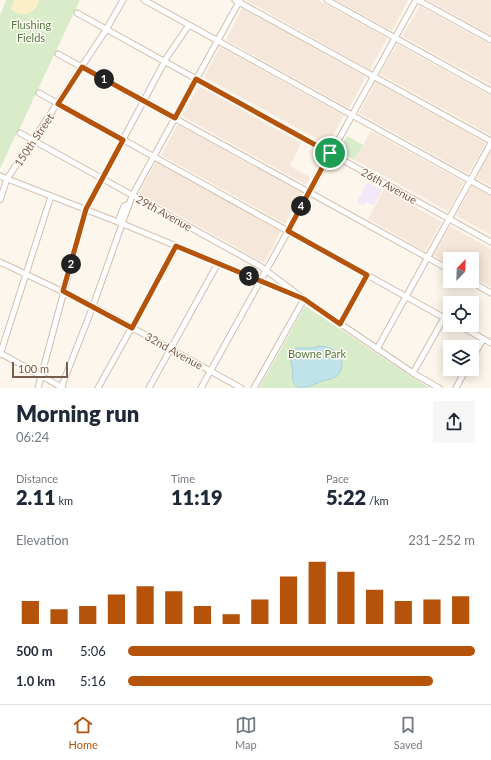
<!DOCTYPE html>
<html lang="en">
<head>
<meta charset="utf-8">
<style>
  body { margin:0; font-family:Lato,sans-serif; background:#f6f6f7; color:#1f2937; height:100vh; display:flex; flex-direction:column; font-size:15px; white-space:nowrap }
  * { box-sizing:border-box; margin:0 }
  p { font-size:13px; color:#747a83 }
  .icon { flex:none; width:22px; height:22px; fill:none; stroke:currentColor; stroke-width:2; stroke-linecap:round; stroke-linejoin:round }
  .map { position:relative; height:388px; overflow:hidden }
  .side { display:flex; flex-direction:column; background:#fff; flex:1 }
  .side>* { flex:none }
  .needle { width:26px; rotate:23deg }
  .fabs { position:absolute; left:443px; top:252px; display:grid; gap:8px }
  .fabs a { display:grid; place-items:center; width:36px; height:36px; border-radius:0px; background:#fff; box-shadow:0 2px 10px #0003; font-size:20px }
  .scale { position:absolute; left:12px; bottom:10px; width:56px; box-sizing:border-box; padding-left:4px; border:2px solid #7a5c4d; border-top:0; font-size:11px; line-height:14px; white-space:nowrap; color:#7a5c4d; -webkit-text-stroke:3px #fffaf3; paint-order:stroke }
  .pin { position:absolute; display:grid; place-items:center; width:34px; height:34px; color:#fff; margin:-17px; border:2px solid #fff; border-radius:50%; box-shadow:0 1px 4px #0007 }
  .km { position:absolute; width:20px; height:20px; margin:-10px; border-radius:50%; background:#222; color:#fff; font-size:11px; line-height:20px; text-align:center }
  .round { display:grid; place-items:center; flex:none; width:42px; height:42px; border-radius:0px; background:#f6f6f7 }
  .overview { display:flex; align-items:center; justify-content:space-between; height:68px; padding:0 16px }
  h1 { font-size:22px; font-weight:800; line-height:30px }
  .stats { display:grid; grid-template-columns:repeat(3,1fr); gap:6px; height:68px; padding:4px 16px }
  .stats div { display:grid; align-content:center }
  .stats b { font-size:20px; font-weight:800 }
  .stats small { font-size:11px; font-weight:400 }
  .stats p { font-size:11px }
  .chart { height:112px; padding:8px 16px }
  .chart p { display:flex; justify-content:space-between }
  .chart svg { width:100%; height:72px; margin-top:4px; stroke:#b45309; stroke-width:6 }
  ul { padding:0 16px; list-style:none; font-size:13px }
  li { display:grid; grid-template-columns:64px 48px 1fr; align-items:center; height:30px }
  li i { height:10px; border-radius:5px; background:#b45309 }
  .dock { display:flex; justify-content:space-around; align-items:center; height:56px; border-top:1px solid #e0e1e3; background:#fff; font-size:11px; color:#747a83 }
  .dock a { display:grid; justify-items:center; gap:2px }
  .dock .selected { color:#b45309 }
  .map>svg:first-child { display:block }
</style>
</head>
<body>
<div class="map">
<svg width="491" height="388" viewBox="0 0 491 388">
  <rect width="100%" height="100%" fill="#fdf6ec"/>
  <g fill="#f5e8da">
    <path d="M 246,0 L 318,0 L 387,38 L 370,70 Z"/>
    <path d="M 336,0 L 408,0 L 392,31 Z"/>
    <path d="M 428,0 L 491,0 L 491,35 Z"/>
    <path d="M 420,6 L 491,45 L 491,85 L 402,36 Z"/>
    <path d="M 242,8 L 366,77 L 349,108 L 226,40 Z"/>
    <path d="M 397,44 L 491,96 L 491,133 L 490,135 L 380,74 Z"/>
    <path d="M 220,47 L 344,115 L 328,145 L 204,77 Z"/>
    <path d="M 376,82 L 486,143 L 468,174 L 359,113 Z"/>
    <path d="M 199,86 L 301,143 L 290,166 L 310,177 L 306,185 L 182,116 Z"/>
    <path d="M 178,124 L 302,193 L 285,224 L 161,155 Z"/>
    <path d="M 371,131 L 464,182 L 448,211 L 355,160 Z"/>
    <path d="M 491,151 L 491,186 L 476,178 Z"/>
    <path d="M 156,162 L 281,231 L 264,263 L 139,193 Z"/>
    <path d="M 472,186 L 491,196 L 491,235 L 456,215 Z"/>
    <path d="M 384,189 L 442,222 L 425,251 L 368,219 Z"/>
    <path d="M 450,226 L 491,249 L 491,287 L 472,277 L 472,259 L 450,259 L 450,264 L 433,255 Z"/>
  </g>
  <path fill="#f3e8fa" d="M 367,182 L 382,190 L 375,204 L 373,205 L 367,202 L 363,205 L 357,202 Z"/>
  <g fill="#d8ecc9">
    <path d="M 6,0 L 80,0 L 23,121 L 18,133 L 17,132 L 0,169 L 0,16 Z"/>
    <path d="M 347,136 L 363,145 L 354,160 L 338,151 Z"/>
    <path d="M 305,306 L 409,375 L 430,388 L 259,388 Z"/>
  </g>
  <path fill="#fcefc7" d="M 14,0 L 39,0 C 36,14 22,19 11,9 Z"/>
  <path fill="#bfe3e8" stroke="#a5d3da" d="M 320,346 C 336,346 350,362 337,376 C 332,380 327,379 322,381 C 312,385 310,388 298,387 C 290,381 294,376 292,367 C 291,359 287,353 297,348 L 311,348 Z"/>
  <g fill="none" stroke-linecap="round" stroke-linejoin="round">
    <defs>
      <g id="minor">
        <path d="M 144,0 L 491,192"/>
        <path d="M 235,0 L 491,141"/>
        <path d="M 327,0 L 491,91"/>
        <path d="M 418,0 L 491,40"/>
        <path d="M 77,13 L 491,242"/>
        <path d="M 58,54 L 450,270"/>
        <path d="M 39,93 L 450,321"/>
        <path d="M 20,133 L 260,266 L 304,299 L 254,388"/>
        <path d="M 0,176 L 123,224 L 304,299 L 413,373 L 439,388"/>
        <path d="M 0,200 L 7,179 L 106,30 L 123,0"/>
        <path d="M 118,222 L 124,206 L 129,204"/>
        <path d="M 0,262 L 93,306 L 241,388"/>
        <path d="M 470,281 L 491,293"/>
        <path d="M 340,324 L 367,275"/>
        <path d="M 458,325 L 491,343"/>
        <path d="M 377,349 L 491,143"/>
        <path d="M 0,353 L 63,388"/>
        <path d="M 0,355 L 51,196"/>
        <path d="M 472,359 L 483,339"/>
        <path d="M 413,373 L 444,318"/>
        <path d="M 38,388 L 86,209 L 167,57 L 189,25"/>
        <path d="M 61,388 L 93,306 L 132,196 L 240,0"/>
        <path d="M 98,388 L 177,246"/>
        <path d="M 149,388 L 218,263"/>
        <path d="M 201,388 L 416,0"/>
        <path d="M 456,388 L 466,369"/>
      </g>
    </defs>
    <use href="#minor" stroke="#d1beb0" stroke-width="7"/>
    <use href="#minor" stroke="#fff" stroke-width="5"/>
  </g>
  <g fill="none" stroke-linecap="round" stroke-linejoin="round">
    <defs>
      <path id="route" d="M 82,67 L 175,118 L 196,79 L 330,153 L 288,231 L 367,275 L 340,324 L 304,299 L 176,246 L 132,328 L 63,291 L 86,209 L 123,140 L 58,104 Z"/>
    </defs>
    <use href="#route" stroke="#fff" stroke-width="8"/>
    <use href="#route" stroke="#b45309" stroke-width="5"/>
  </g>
  <g text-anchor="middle" stroke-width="3" stroke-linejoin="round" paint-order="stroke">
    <g font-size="11" fill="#537a41" stroke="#fffaf3">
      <text x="31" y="29">Flushing<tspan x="31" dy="13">Fields</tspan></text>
      <text x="317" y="358">Bowne Park</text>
    </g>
    <g font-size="11" fill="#7a5c4d" stroke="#fffaf3">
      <text transform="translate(34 140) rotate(-56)" y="4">150th Street</text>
      <text transform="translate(389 186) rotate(29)" y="4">26th Avenue</text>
      <text transform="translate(164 213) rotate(29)" y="4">29th Avenue</text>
      <text transform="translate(174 351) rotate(29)" y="4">32nd Avenue</text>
    </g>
  </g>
</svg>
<div class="fabs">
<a><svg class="needle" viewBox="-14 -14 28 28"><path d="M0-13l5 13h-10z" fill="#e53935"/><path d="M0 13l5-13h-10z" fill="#747a83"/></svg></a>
<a><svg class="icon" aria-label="locate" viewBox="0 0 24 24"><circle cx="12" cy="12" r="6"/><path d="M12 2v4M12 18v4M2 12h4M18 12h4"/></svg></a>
<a><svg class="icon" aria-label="layers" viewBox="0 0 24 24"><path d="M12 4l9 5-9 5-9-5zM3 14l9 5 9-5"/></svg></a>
</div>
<div class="scale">100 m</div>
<div class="pin" style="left:330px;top:153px;background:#1e9e55"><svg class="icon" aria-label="arrive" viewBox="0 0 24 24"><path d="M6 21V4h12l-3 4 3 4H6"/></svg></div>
<b class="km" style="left:104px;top:79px">1</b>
<b class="km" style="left:71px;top:264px">2</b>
<b class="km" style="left:249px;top:276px">3</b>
<b class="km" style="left:301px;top:206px">4</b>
</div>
<section class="side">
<div class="overview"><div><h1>Morning run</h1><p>06:24</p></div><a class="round"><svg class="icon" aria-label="share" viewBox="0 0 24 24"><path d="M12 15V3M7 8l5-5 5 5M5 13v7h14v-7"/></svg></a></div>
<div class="stats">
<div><p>Distance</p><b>2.11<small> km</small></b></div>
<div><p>Time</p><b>11:19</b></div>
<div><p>Pace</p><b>5:22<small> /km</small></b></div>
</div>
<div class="chart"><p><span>Elevation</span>231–252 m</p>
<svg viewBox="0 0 160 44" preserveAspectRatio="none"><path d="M5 44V30M15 44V35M25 44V33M35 44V26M45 44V21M55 44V24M65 44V33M75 44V38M85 44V29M95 44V15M105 44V6M115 44V12M125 44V23M135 44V30M145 44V29M155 44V27"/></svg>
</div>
<ul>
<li><b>500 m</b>5:06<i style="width:100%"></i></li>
<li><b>1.0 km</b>5:16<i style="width:88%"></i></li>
</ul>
</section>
<nav class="dock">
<a class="selected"><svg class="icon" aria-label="home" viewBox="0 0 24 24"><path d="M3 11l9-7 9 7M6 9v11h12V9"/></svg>Home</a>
<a><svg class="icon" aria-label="map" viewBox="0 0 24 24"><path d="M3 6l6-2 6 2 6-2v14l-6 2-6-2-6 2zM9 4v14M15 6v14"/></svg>Map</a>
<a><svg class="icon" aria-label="saved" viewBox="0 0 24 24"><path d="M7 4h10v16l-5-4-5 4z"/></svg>Saved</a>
</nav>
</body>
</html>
